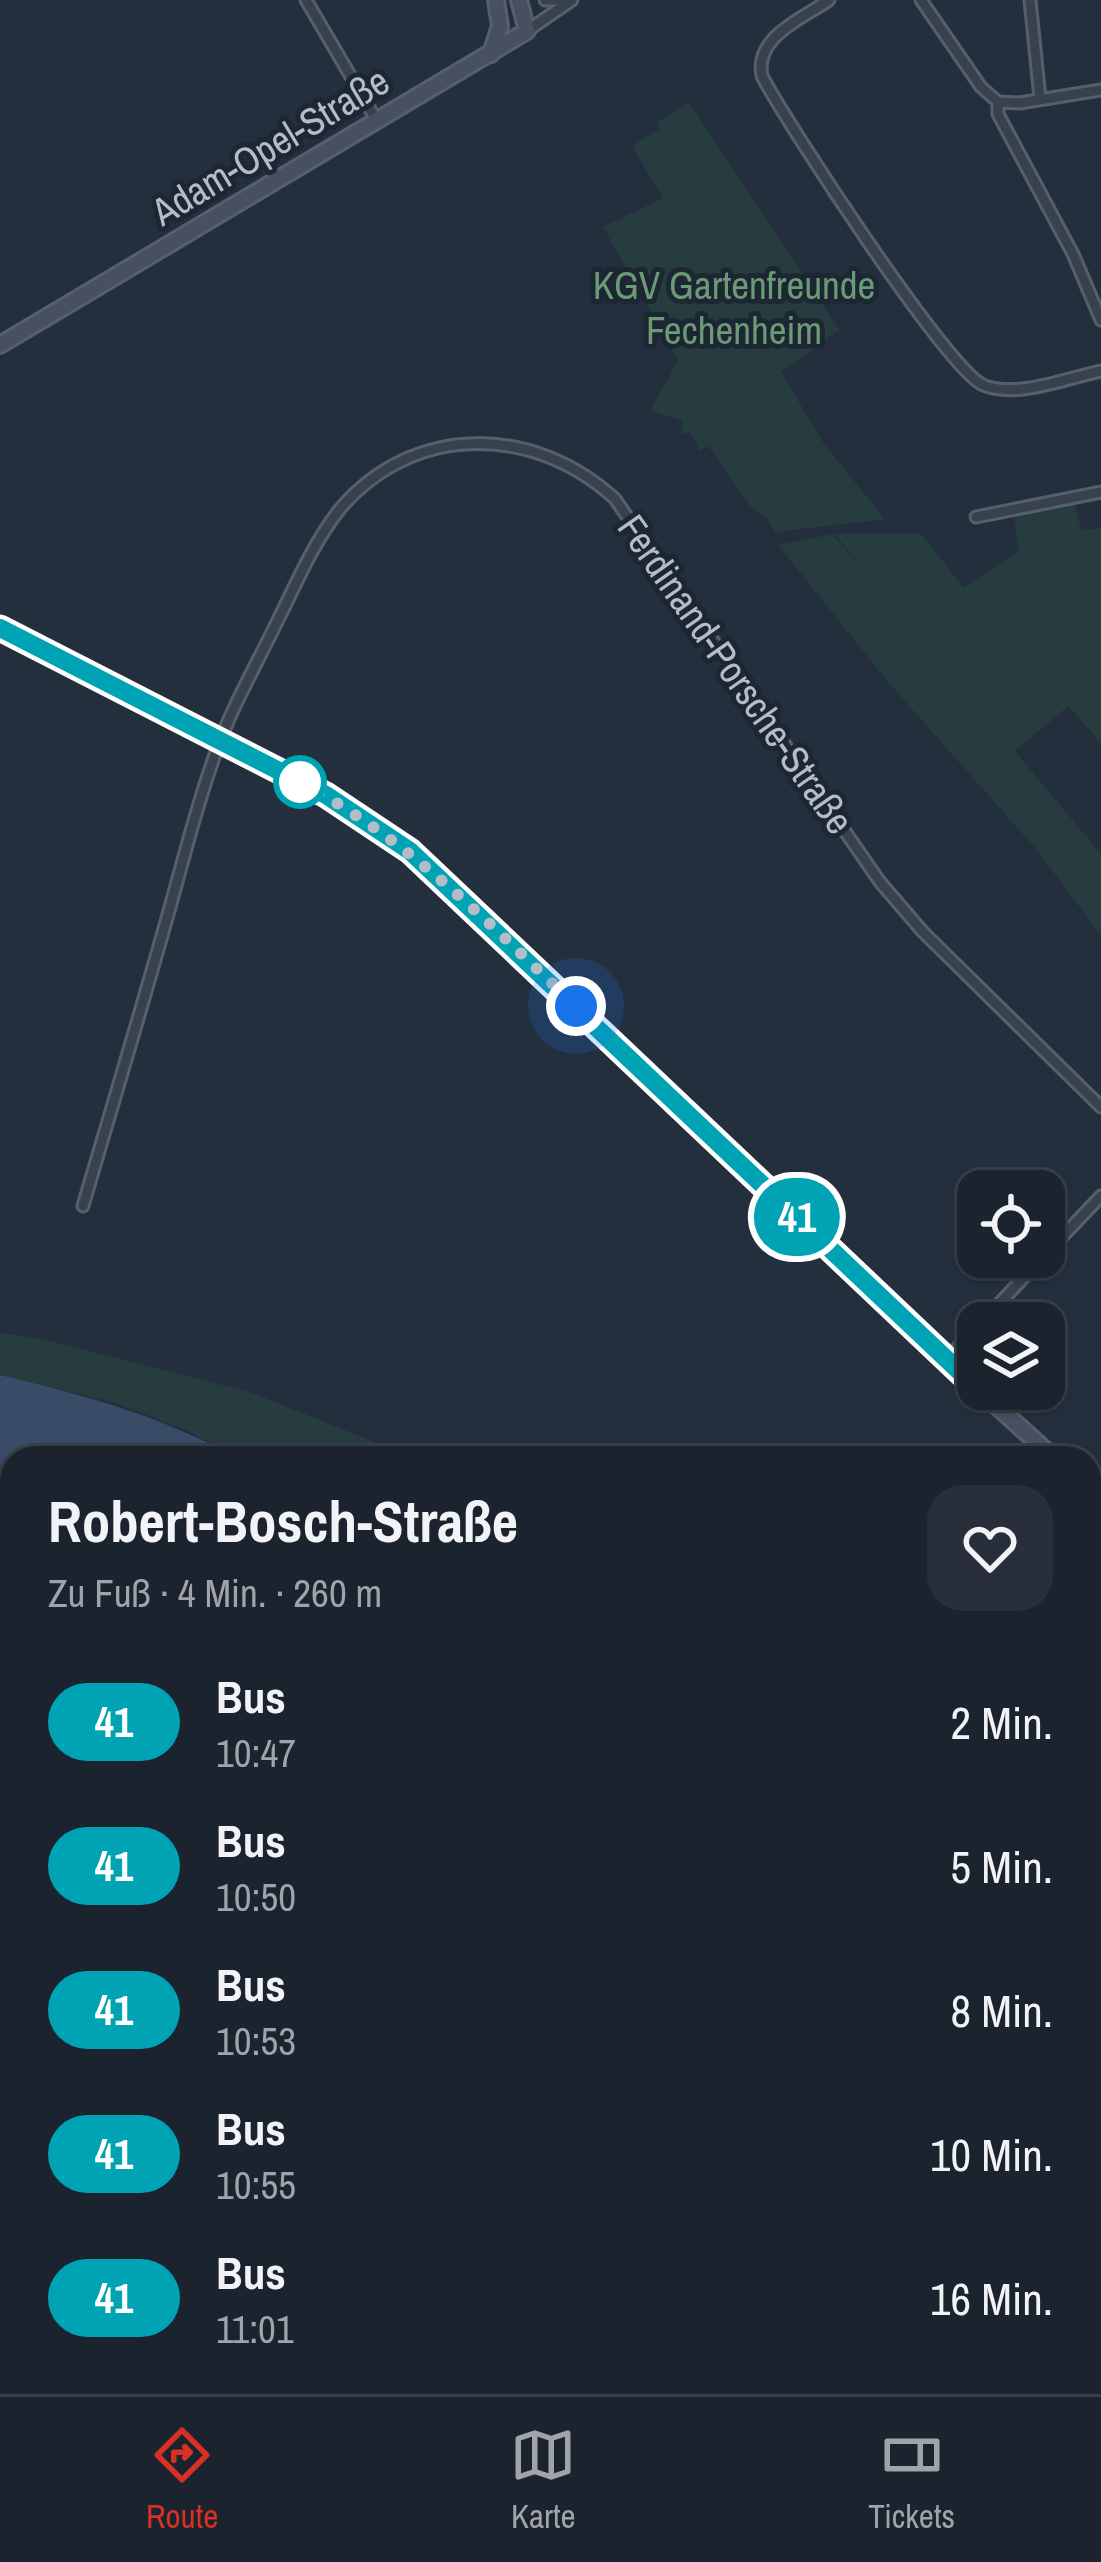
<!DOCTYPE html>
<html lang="de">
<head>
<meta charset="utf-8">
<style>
  :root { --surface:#1b232e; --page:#282f3a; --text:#f1f3f6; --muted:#a0a4aa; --line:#39404a; --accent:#d93025 }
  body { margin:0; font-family:"Archivo Narrow",sans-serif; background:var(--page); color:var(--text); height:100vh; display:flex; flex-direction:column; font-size:45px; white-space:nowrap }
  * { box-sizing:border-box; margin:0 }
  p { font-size:39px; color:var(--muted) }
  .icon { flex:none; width:66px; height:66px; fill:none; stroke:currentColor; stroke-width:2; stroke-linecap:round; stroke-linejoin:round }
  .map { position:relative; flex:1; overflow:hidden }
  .drawer { position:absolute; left:0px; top:1446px; width:1101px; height:948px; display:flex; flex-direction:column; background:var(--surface); border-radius:36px 36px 0 0; box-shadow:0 3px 9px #0004,0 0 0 3px var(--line) }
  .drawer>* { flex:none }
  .badge { padding:0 24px; border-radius:39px; font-size:42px; line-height:78px }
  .buttons { position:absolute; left:957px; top:1170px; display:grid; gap:24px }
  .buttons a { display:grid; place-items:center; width:108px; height:108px; border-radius:24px; background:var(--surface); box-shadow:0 3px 9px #0004,0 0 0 3px var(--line); font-size:60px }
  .you { position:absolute; width:60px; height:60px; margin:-30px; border:9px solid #fff; border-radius:50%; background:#1a73e8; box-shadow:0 0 0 18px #1a73e833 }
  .map>.badge { position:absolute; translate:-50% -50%; box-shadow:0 0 0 6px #fff }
  .round { display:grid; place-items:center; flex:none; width:126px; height:126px; border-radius:36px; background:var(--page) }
  .headline { display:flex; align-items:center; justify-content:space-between; height:204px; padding:0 48px }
  h1 { font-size:57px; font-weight:700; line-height:90px }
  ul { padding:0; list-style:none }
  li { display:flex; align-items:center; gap:36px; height:144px; padding:0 48px }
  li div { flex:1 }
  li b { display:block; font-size:45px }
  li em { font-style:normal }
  li .badge { min-width:132px; font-weight:700; text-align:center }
  .dock { display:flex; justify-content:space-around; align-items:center; height:168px; border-top:3px solid var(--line); background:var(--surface); font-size:33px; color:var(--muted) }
  .dock a { display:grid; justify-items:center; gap:6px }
  .dock .selected { color:var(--accent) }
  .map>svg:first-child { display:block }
  .green { fill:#263c3f }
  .water { fill:#394c67 }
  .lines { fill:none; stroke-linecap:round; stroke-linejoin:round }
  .street-casing { stroke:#565f6c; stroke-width:15 }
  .secondary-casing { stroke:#565f6c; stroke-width:20 }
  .primary-casing { stroke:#414a57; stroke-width:21 }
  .street { stroke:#38414e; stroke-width:9 }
  .secondary { stroke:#465061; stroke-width:14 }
  .primary { stroke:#56606e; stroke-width:15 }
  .line-casing { stroke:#fff; stroke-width:27 }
  .line { stroke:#00a3b4; stroke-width:18 }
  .walk { stroke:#b4bcc9; stroke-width:12; stroke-dasharray:0 21.6 }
  .stop-dot { fill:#fff; stroke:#00a3b4; stroke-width:6 }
  .labels { text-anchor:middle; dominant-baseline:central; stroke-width:10; stroke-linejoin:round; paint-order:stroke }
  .street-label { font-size:39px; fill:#b4bcc9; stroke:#1d2633 }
  .park-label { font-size:39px; fill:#6b9a76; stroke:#1d2633 }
</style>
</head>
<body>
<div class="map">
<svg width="1101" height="2394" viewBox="0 0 1101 2394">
  <rect width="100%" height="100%" fill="#242f3e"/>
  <path class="green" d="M689,102l150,228 -58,42 43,72 61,75 -110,13 -9,-15 -12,-6 -46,-65 -8,5 -10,-18 -7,1 -1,-13 -32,-11 28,-49 -75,-134 60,-29 -31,-52 28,-18 -3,-6z
    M1075,504l6,26 20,-2v215l-33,-37 -53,45 86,103v81l-66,-87 -147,-166 -110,-137 55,-11 30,36 -28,-36h86l43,54 55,-38 -5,-34z
    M0,1333l38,5 215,55 161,65h-177l-49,-27 -76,-29 -112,-27z
    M1089,1916l12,2v92l-12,-4z
    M1089,2209l12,10v46l-12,-9z"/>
  <path class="water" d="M0,1375c84,20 162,41 237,83h-225v110l-12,-5z
    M0,1747l12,5v85l-12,-4z
    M1089,2256l12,9v129h-79l-14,-12h81z"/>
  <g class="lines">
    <defs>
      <path id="street" d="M306,0l71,121
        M545,0h25
        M829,0c-27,19 -75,37 -67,76 24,46 185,293 221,309 33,14 84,-7 118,-14
        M921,0l60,87 17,15v12l75,140 28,66
        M1030,0l10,98
        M527,31l45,-31
        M998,102l22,1 81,-13
        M976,517l125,-25
        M83,1206c28,-96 57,-192 84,-288 16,-56 29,-112 49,-166 15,-43 38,-83 58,-124 20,-39 38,-84 66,-119 74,-87 195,-84 275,-10l265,383 43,50 178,175
        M1044,1256l57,-60
        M981,1323l62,-66
        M947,1359l31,-33
        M0,1628l12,5
        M0,1994l12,1
        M0,2090l12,-3
        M0,2308l12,46
        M19,2382l3,12
        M131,2382l4,12
        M686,2394l9,-12"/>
      <path id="secondary" d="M519,0l8,31
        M491,54l9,-28 -4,-26
        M0,345l527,-314
        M0,628l326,167 84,56 568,538
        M978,1389l76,69
        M1089,1553l12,-5
        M470,2382l3,12
        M494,2382l2,12"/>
      <path id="primary" d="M0,1962l12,2
        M841,2382l24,12"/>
    </defs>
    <use href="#street" class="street-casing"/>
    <use href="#secondary" class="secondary-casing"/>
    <use href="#primary" class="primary-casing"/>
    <use href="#street" class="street"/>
    <use href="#secondary" class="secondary"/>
    <use href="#primary" class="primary"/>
  </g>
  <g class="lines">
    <defs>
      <path id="line" d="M0,628l326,167 84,56 568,538"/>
    </defs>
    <use href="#line" class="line-casing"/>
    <use href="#line" class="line"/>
    <path class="walk" d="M300,782c112,60 185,138 276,224"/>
  </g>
  <circle class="stop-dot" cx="300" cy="782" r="24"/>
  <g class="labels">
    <g class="street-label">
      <text transform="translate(270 146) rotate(-31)">Adam-Opel-Straße</text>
      <text transform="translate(736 674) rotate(55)">Ferdinand-Porsche-Straße</text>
    </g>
    <g class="park-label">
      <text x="734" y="285">KGV Gartenfreunde<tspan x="734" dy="45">Fechenheim</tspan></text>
    </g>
  </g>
</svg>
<div class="buttons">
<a><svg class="icon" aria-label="locate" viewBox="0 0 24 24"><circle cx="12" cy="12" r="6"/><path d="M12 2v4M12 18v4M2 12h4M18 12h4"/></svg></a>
<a><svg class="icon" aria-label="layers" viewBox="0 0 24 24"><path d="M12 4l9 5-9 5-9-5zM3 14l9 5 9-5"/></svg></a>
</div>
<div class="you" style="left:576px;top:1006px"></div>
<b class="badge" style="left:797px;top:1217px;background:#00a3b4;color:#fff">41</b>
<section class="drawer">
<div class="headline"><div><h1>Robert-Bosch-Straße</h1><p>Zu Fuß · 4 Min. · 260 m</p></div><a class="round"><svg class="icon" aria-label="heart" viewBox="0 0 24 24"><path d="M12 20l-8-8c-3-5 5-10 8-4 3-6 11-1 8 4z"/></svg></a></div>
<ul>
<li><span class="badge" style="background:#00a3b4;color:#fff">41</span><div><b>Bus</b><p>10:47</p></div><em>2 Min.</em></li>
<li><span class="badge" style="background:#00a3b4;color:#fff">41</span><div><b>Bus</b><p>10:50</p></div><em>5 Min.</em></li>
<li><span class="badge" style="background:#00a3b4;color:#fff">41</span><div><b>Bus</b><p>10:53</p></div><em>8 Min.</em></li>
<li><span class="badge" style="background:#00a3b4;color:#fff">41</span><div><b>Bus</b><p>10:55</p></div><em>10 Min.</em></li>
<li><span class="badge" style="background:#00a3b4;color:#fff">41</span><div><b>Bus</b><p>11:01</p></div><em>16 Min.</em></li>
</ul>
</section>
</div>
<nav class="dock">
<a class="selected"><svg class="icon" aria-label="directions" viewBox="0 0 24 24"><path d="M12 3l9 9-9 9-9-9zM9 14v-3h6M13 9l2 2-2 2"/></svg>Route</a>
<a><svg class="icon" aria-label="map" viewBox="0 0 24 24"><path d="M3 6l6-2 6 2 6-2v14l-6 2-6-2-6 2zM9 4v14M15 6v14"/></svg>Karte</a>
<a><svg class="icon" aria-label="tickets" viewBox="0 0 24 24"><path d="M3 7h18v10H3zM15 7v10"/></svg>Tickets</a>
</nav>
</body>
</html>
